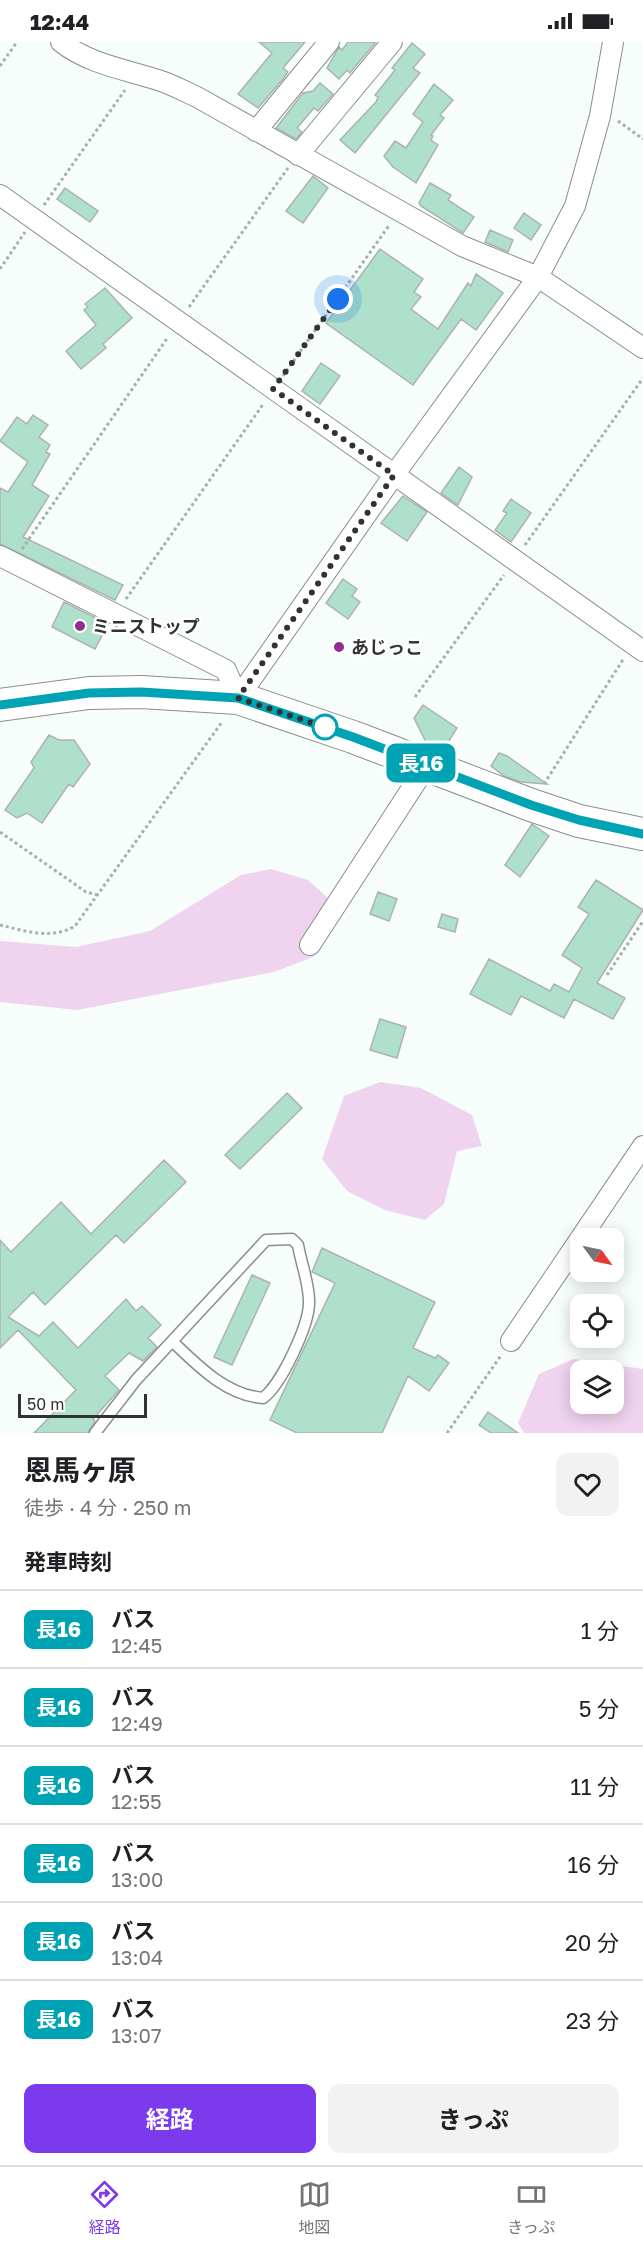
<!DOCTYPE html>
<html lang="ja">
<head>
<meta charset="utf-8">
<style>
  :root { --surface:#fff; --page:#f2f2f2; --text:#202124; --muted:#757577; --line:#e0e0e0; --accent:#7c3aed }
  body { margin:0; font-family:"Golos Text","Noto Sans JP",sans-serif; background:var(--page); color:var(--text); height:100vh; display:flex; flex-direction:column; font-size:22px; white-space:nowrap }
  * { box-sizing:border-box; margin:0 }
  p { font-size:20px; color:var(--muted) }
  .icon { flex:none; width:33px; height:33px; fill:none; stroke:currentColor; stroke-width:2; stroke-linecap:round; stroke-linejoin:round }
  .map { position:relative; height:1391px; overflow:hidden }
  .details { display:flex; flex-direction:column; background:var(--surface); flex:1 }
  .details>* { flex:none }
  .badge { padding:0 12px; border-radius:9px; font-size:21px; line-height:39px }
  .needle { width:39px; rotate:123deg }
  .tools { position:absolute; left:570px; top:1186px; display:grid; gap:12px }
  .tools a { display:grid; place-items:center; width:54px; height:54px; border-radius:12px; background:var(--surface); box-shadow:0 3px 15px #0003; font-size:30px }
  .scale { position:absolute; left:18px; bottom:15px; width:129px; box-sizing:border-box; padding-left:6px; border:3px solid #303332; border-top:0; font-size:16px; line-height:21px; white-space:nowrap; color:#303332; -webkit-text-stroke:4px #fff; paint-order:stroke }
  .you { position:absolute; width:30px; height:30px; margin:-15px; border:4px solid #fff; border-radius:50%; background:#1a73e8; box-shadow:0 0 0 9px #1a73e833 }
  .map>.badge { position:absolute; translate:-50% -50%; box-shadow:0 0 0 3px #fff }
  h2 { padding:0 24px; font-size:22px; line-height:54px }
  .round { display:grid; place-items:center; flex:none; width:63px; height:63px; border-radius:12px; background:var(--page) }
  .summary { display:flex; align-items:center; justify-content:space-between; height:102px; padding:0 24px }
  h1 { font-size:28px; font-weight:700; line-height:45px }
  .cta { display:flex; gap:12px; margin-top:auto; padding:12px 24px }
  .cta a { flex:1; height:69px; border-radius:12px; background:var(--accent); color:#fff; font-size:24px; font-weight:700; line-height:69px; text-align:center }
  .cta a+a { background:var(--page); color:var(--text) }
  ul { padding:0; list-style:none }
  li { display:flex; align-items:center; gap:18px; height:78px; padding:0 24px; border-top:2px solid var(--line) }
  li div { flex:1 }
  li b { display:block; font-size:22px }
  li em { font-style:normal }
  li .badge { min-width:66px; font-weight:700; text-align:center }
  .status { display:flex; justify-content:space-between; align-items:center; height:42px; padding:0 30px; background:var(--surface); direction:ltr }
  .status svg { height:16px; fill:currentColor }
  .menu { display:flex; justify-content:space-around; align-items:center; height:84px; border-top:2px solid var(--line); background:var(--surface); font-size:16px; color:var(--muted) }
  .menu a { display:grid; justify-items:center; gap:3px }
  .menu .active { color:var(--accent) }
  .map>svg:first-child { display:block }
  .green { fill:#efd3ef; fill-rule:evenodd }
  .building { fill:#aee0cc; stroke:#acb3b0; stroke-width:1.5 }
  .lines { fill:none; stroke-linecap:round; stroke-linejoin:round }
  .service-casing { stroke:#888f8c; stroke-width:13 }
  .minor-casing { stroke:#888f8c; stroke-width:22 }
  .primary-casing { stroke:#888f8c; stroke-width:34 }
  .path { stroke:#a9afac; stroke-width:3; stroke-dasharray:3 3; stroke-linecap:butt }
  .service { stroke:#fff; stroke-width:10 }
  .minor { stroke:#fff; stroke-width:20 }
  .primary { stroke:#fff; stroke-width:32 }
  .line-casing { stroke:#fff; stroke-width:14 }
  .line { stroke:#00a3b4; stroke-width:9 }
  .walk { stroke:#303332; stroke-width:6; stroke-dasharray:0 10.8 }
  .poi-dot { fill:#8f2d95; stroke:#fff; stroke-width:2 }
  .stop-dot { fill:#fff; stroke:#00a3b4; stroke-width:3 }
  .labels { text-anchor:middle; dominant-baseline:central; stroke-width:5; stroke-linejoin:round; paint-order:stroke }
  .poi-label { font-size:18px; font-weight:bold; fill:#303332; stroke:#fff; text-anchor:start }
</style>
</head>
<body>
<div class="status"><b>12:44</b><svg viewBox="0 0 49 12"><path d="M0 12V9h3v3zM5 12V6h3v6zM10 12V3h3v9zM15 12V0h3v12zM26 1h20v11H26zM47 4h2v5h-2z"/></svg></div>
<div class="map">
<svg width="643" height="1391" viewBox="0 0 643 1391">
  <rect width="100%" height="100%" fill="#f6fdfa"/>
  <path class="green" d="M271,827l37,11 32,29 -27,48 -39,15 -197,38 -77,-8v-61l76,6 74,-16 91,-56z
    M380,1040l41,6 51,27 10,31 -25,5 -13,53 -19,16 -40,-10 -38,-19 -25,-32 22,-63z
    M574,1317l69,10v64h-119l-6,-10 21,-49zM580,1329h34v33h-34z"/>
  <path class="building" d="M259,0h46l-22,26 5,4 -5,7 -25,29 -20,-14 34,-41z
    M348,0h28l-26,31 -3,-3 -8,9 -12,-11 12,-21 3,3z
    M412,1l13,11 -12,14 7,5 -65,80 -15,-13 36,-38 2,-5 -3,-2 20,-25 -3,-2z
    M320,41l13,11 -15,17 -4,-3 -17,20 5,4 -6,7 -20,-11 27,-35 10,-2z
    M434,42l19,16 -13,15 4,3 -13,17 2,1 -2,4 7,5 -22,38 -23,-16 -9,-11 11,-15 11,7 17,-26 -10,-8z
    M313,134l15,12 -25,35 -17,-12z
    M430,141l21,12 -3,5 26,17 -11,16 -42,-27 -2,-3z
    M65,146l33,23 -8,11 -33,-23z
    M524,171l17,12 -10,15 -17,-12z
    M490,188l23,10 -5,12 -23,-10z
    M380,207l43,30 -9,13 7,5 -10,12 27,20 30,-46 3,3 5,-12 27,19 -27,37 -15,-11 -48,66 -87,-62z
    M105,246l27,30 -29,26 3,4 -25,21 -15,-18 30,-26 -12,-15 4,-3 -3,-3z
    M321,321l19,13 -20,28 -18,-13z
    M33,373l15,10 -9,12 11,8 -4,7 4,2 -18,31 17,11 -26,41 100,48 -8,15 -115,-56v-56l8,4 20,-30 -28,-21 17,-24 10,7z
    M459,425l13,10 -14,28 -17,-12z
    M403,454l24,16 -20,29 -26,-18z
    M511,457l20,14 -20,29 -16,-12 12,-17 -4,-2z
    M343,537l14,10 -5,7 8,6 -12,17 -22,-16z
    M64,560l44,22 -13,25 -43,-22z
    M423,663l34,23 -15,24 -17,-12 -11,-22z
    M49,693l10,5h15l16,24 -17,23 -4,-3 -27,39 -15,-10 -10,5 -12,-8 29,-42 -3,-6z
    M499,711l8,3 40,28 -26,-2 -17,-6 -13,-10z
    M532,782l17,12 -29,41 -15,-12z
    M596,838l47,30 -46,73 28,15 -12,21 -39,-20 -10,19 -43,-22 -10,19 -41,-21 19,-35 61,32 4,-7 15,8 13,-24 -20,-13 27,-41 -11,-7z
    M378,850l19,7 -8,22 -19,-7z
    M442,872l16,5 -3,13 -17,-5z
    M380,977l26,8 -9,31 -27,-8z
    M287,1051l15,15 -62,61 -15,-14z
    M164,1118l22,22 -62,61 -8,-8 -71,70 -12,-13 -25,25 31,19 14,-14 25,26 48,-49 10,12 6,-5 19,19 -13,13 9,9 -14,14 -14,-8 -24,23 14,14 -26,29 2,2 -7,12h-54l42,-43 -58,-60 -18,18v-108l11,12 50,-50 30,32z
    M322,1206l113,54 -22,46 22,10 3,-3 11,8 -20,28 -21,-15 -26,57h-85l-27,-13 65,-137 -23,-11z
    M252,1233l18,8 -38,82 -18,-8z
    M488,1370l30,21h-27l-12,-8z"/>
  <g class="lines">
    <defs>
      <path id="service" d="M95,1391l41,-53 130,-140 26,-1 6,6c3,18 11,38 11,56 1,23 -28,84 -46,97 -37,-3 -65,-32 -91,-57"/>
      <path id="minor" d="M61,0c28,22 63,27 97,38 13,4 26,11 39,17l265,149 76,31 105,71
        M256,89l73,-89
        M298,113l94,-113
        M0,153l643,456
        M0,514l226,114 12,28
        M238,656l156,-223 144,-198 37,-71 25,-90 13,-74
        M310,903l117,-180
        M511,1299l132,-195"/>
      <path id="primary" d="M0,663l89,-12 52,-1 97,6 115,39 178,68 48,16 64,13"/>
    </defs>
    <use href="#service" class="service-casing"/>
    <use href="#minor" class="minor-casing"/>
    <use href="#primary" class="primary-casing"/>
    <path class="path" d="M0,24l17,-24
      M618,79l25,18
      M44,163l81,-115
      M0,227l25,-37
      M189,265l99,-139
      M283,334l107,-152
      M525,503l118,-167
      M22,507l146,-212
      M126,557l138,-196
      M415,655l89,-122
      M544,742l80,-126
      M0,790l86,60 12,3
      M0,883c25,6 52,15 75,1l147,-204
      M607,933l36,-54
      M447,1391l55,-79"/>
    <use href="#service" class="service"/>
    <use href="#minor" class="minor"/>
    <use href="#primary" class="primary"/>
  </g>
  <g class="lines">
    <defs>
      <path id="line" d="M0,663l89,-12 52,-1 97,6 115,39 178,68 48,15 64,14"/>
    </defs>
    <use href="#line" class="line-casing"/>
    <use href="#line" class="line"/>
    <path class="walk" d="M325,685l8,3 -95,-32 156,-223 -121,-86 65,-90"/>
  </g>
  <g class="poi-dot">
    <circle cx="80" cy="584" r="6"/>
    <circle cx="339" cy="605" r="6"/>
  </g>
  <circle class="stop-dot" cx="325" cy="685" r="12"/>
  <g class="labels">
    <g class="poi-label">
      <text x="92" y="584">ミニストップ</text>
      <text x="351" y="605">あじっこ</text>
    </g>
  </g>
</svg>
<div class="tools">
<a><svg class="needle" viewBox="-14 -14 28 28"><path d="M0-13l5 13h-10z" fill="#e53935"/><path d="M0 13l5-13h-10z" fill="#757577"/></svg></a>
<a><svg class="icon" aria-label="locate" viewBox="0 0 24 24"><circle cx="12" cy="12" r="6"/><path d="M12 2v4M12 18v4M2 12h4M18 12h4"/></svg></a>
<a><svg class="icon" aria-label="layers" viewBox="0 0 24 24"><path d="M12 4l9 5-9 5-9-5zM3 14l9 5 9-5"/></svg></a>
</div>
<div class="scale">50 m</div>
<div class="you" style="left:338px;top:257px"></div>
<b class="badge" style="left:421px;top:721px;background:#00a3b4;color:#fff">長16</b>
</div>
<section class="details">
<div class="summary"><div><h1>恩馬ヶ原</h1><p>徒歩 · 4 分 · 250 m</p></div><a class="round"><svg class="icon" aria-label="heart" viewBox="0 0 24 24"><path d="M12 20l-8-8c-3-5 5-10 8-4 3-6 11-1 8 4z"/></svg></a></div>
<h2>発車時刻</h2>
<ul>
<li><span class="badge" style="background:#00a3b4;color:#fff">長16</span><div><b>バス</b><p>12:45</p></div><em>1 分</em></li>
<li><span class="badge" style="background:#00a3b4;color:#fff">長16</span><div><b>バス</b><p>12:49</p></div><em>5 分</em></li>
<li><span class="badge" style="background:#00a3b4;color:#fff">長16</span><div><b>バス</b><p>12:55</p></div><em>11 分</em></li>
<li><span class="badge" style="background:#00a3b4;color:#fff">長16</span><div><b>バス</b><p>13:00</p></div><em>16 分</em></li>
<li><span class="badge" style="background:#00a3b4;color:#fff">長16</span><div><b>バス</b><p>13:04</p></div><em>20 分</em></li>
<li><span class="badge" style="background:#00a3b4;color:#fff">長16</span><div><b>バス</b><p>13:07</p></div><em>23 分</em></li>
</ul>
<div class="cta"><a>経路</a><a>きっぷ</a></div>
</section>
<nav class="menu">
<a class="active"><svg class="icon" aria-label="directions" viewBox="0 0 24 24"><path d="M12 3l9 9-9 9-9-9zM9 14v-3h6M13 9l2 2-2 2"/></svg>経路</a>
<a><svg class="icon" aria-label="map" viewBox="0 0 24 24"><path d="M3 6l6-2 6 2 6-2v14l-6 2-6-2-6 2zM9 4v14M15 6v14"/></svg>地図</a>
<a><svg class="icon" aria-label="tickets" viewBox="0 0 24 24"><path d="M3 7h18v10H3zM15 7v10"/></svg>きっぷ</a>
</nav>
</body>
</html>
